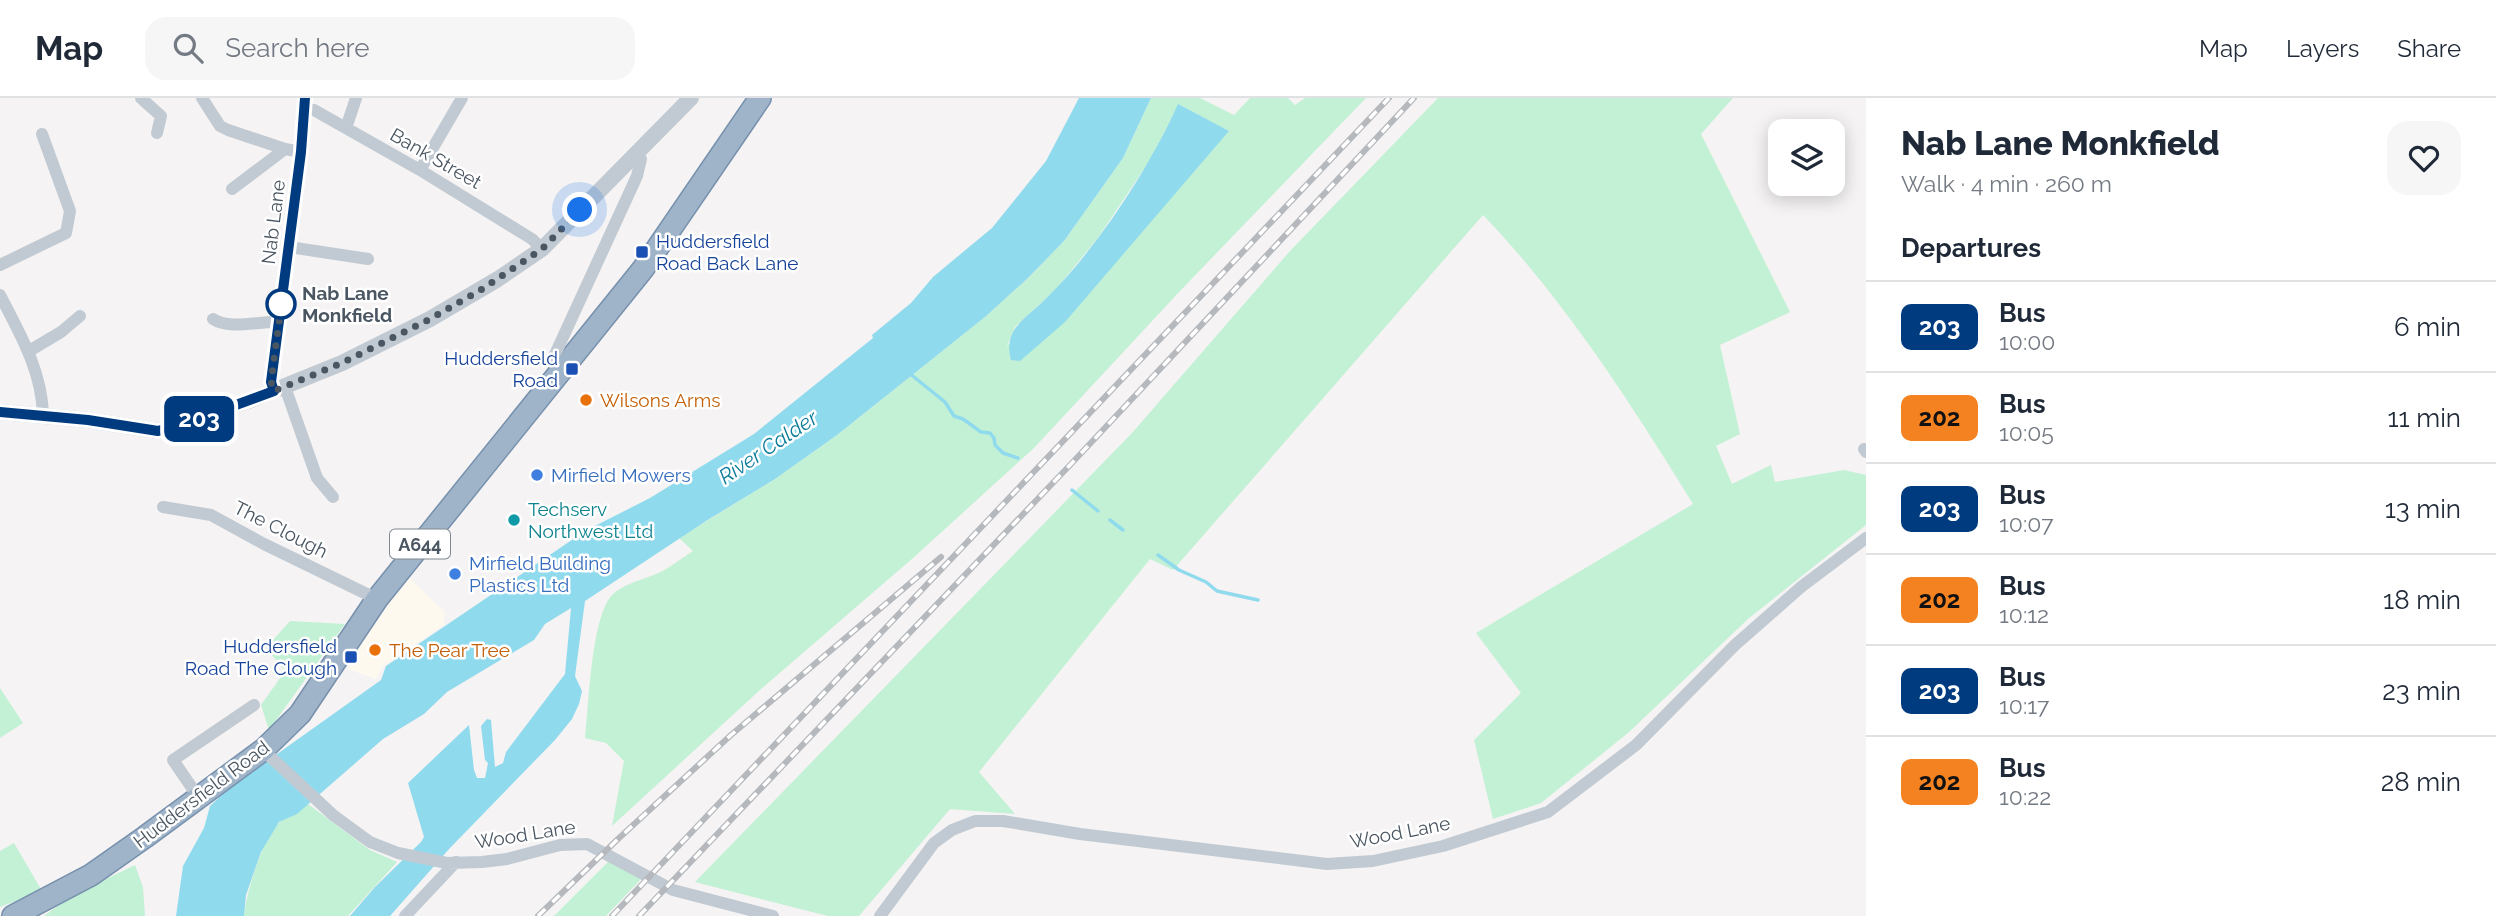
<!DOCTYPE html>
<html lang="en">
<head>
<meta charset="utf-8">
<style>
  :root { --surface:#fff; --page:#f6f6f7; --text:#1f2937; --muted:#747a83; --line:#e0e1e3 }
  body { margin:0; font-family:Raleway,sans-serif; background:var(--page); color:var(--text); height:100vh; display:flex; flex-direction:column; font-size:26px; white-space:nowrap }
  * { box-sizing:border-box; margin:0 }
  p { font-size:23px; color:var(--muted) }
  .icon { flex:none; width:38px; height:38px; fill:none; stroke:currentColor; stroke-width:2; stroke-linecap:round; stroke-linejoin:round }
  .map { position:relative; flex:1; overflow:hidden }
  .sheet { display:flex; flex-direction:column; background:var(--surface); width:630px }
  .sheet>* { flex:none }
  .badge { padding:0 14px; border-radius:10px; font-size:24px; line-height:46px }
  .tools { position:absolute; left:1768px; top:21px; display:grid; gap:14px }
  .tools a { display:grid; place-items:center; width:77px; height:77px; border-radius:14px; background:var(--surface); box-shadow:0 4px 18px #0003; font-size:35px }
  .you { position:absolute; width:35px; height:35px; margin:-18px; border:5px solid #fff; border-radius:50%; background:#1a73e8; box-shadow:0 0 0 10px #1a73e833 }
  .map>.badge { position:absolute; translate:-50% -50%; box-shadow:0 0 0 4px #fff }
  h2 { padding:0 35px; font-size:26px; line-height:63px }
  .round { display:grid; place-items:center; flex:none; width:74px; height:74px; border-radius:21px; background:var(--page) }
  .headline { display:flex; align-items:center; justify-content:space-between; height:119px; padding:0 35px }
  h1 { font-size:33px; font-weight:800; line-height:52px }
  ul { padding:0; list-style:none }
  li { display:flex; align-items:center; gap:21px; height:91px; padding:0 35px; border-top:2px solid var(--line) }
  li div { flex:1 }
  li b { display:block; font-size:26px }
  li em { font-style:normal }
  li .badge { min-width:77px; font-weight:700; text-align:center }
  header { display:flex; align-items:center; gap:42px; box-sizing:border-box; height:98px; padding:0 35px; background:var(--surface); border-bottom:2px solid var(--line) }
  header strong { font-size:33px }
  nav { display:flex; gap:38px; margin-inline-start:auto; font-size:24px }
  .search { width:490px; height:63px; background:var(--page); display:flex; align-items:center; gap:18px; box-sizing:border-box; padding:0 24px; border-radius:21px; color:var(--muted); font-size:26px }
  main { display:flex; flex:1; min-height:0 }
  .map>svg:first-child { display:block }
  .commercial { fill:#fdf9ef }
  .green { fill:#c3f1d5; fill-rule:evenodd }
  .water { fill:#90daee }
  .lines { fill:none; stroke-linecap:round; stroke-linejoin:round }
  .stream { stroke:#90daee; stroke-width:3.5 }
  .trunk-casing { stroke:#7690ad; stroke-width:24 }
  .minor { stroke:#c1cad2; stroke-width:12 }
  .tertiary { stroke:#c1cad2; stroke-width:16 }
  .trunk { stroke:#9fb4c9; stroke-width:21 }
  .rail-casing { stroke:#b5b8bd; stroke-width:6 }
  .rail { stroke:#fff; stroke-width:3.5; stroke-dasharray:10; stroke-linecap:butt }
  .line-casing { stroke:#fff; stroke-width:16 }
  .line { stroke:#003b80; stroke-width:10 }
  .walk { stroke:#4a5661; stroke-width:7; stroke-dasharray:0 12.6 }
  .transit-dot { fill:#1a4fb4; stroke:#fff; stroke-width:2.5 }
  .stop-dot { fill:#fff; stroke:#003b80; stroke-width:3.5 }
  .food-dot { fill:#e8710a; stroke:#fff; stroke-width:2.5 }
  .shop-dot { fill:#3f7fe0; stroke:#fff; stroke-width:2.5 }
  .culture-dot { fill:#0f9aa8; stroke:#fff; stroke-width:2.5 }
  .labels { text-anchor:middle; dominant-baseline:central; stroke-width:5; stroke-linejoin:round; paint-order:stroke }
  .shield { fill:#fff; stroke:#808990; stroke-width:2 }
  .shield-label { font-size:18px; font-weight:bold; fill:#4a5661 }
  .street-label { font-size:19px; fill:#4a5661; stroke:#fff }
  .transit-label { font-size:19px; fill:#164399; stroke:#fff; text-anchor:end }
  .stop-label { font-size:19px; font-weight:bold; fill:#4a5661; stroke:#fff; text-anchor:start }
  .food-label { font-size:19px; fill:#c56008; stroke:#fff; text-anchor:start }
  .shop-label { font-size:19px; fill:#366cbe; stroke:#fff; text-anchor:start }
  .culture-label { font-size:19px; fill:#0d838f; stroke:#fff; text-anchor:start }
  .water-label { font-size:21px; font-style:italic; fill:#0c7c9b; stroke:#fff }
</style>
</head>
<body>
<header>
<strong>Map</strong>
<div class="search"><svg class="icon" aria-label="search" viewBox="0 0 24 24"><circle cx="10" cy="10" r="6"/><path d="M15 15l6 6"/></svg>Search here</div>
<nav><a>Map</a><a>Layers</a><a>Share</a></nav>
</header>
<main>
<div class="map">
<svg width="1866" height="818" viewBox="0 0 1866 818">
  <rect width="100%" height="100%" fill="#f5f3f3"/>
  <path class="commercial" d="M406,477l38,36v14l-62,42 -6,12 -29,-10 29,-58z"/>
  <path class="green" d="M1151,0h49l34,17 16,-17h38l7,7 10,-7h61l-186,193 -146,157 -121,110 -152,131 -149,137 12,-65 -18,-18 -21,-5c4,-33 6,-120 27,-143 10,-10 26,-14 39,-19 14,-4 29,-17 42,-25l-14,-13 96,-59 62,-44 148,-118 43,-39 36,-37 59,-83zM1178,7l51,26 -222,215 8,-19 41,-38 41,-50 55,-82z
    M1438,0h295l-32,36 89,178 -70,33 20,89 -24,12 16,38 39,-19 4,17 69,-12 22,5v50l-118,94 -120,114 -87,70 -48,16 -19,-79 47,-47 -45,-60 217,-129c-61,-99 -130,-206 -210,-289l-310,355 -23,-11 -171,213 36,42 -65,-5 -91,107h-31l-133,-34 437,-449 158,-182z
    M290,523l55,3 -76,106 -8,-25 24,-34 -19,-23z
    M0,590l23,35 -23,15z
    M308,706l62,46 27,12 -49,54h-104c2,-22 19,-81 36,-94 8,-7 18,-10 28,-18z
    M14,745l28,48 -42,16v-56z
    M609,763l33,17 -36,38h-52z
    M135,767l8,22 2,29h-101l27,-20z"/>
  <path class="water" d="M1079,0h72l-28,60 -59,83 -36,37 -43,39 -148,118 -62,44 -69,42 -121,80 -10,75 7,15 -3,13 -7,15 -17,21 -105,108 -60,68h-40l25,-29 46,-45 3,-5 -16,-54 61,-58 5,45 3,8h8l3,-15 -3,-3 -4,-34 6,-7 4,1 4,47 8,-4 3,-11 59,-78 6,-66 -26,16 -11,16 -87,52 -23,22 -41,25 -86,75 -18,8 -18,30 -15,43 -2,21h-68l7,-50 21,-38 6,-22 18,-17 153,-109 5,-14 199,-135 65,-33 104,-64 119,-96 -1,-3 39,-32 22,-26 59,-49 54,-67z
    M1178,6l51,27 -164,191 -45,39 -9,-1c-7,-27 8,-37 26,-53 54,-49 111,-136 141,-203z"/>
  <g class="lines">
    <path class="stream" d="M909,275l36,29 9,14 9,3 18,13 9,1 4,5 1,7 8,8 15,5
      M1072,392l26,21
      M1110,422l13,10
      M1158,457l21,15 27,12 11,9 41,9"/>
    <defs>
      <path id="trunk" d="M13,818l78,-41 54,-38 118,-87 37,-36 77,-115 266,-330 117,-171"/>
    </defs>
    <use href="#trunk" class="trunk-casing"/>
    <path class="minor" d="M141,0l20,18 -4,17
      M202,0l18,28 8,4 57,19 16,3
      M305,11l9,1 106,60 112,69 10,10
      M346,30l10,-30
      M420,72l42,-72
      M232,91l53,-40
      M289,149l79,12
      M0,167l66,-32 4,-22 -28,-77
      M0,197c20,39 42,76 43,120
      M213,221c17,11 45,2 65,3
      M29,253l32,-19 19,-16
      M560,274l-8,-11 85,-185 4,-17 -4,-6
      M285,289l32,91 16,19
      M274,294l-3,-10 30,-230 4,-54
      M1864,351l2,3
      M163,409l48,8 53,29 113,55
      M263,652l70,65 37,27 28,11 49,10 35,-1 25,-3 53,-14 27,-1 86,46 100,26
      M199,700l-26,-38 81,-55
      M405,818l51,-54
      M880,818l54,-73 18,-13 23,-9h28l77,13 247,30 46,-3 70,-15 105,-34 88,-67 99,-100 66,-58 65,-49"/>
    <path class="tertiary" d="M0,314l88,8 69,11 38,-11 53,-19 94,-38 88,-44 68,-40 44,-30 149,-151"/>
    <use href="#trunk" class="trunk"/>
    <defs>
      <path id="rail" d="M538,818l80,-77 113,-104 210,-178
        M612,818l777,-818
        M639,818l432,-452 343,-366"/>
    </defs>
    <use href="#rail" class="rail-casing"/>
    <use href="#rail" class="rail"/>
  </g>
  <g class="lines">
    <defs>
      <path id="line" d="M0,314l88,8 70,11 37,-11 79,-29 -3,-9 30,-230 4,-54"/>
    </defs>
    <use href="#line" class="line-casing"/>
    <use href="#line" class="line"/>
    <path class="walk" d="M281,206l1,-4 -11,82 3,9 68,-28 88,-44 49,-28 63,-42 38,-39"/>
  </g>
  <g class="transit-dot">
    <rect x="635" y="147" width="14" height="14" rx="3.5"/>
    <rect x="565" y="264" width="14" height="14" rx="3.5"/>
    <rect x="344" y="552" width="14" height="14" rx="3.5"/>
  </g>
  <circle class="stop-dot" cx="281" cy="206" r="14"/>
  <g class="food-dot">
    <circle cx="586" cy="302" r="7"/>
    <circle cx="375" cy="552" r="7"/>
  </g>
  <g class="shop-dot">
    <circle cx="537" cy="377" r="7"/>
    <circle cx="455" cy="476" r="7"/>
  </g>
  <circle class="culture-dot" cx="514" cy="422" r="7"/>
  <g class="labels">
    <rect class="shield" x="390" y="431.5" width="60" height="29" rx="5"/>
    <g class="shield-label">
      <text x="420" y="446">A644</text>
    </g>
    <g class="street-label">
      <text transform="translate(436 60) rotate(30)">Bank Street</text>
      <text transform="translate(273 124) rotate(-83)">Nab Lane</text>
      <text transform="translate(281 431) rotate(27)">The Clough</text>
      <text transform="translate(201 696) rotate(-37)">Huddersfield Road</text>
      <text transform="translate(1400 734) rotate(-11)">Wood Lane</text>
      <text transform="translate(525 736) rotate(-9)">Wood Lane</text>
    </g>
    <g class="transit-label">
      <text x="656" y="143" text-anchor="start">Huddersfield<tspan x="656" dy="22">Road Back Lane</tspan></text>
      <text x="558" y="260">Huddersfield<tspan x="558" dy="22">Road</tspan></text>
      <text x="337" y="548">Huddersfield<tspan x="337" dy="22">Road The Clough</tspan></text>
    </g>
    <g class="stop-label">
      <text x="302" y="195">Nab Lane<tspan x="302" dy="22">Monkfield</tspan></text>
    </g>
    <g class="food-label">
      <text x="600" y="302">Wilsons Arms</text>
      <text x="389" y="552">The Pear Tree</text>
    </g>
    <g class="shop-label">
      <text x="551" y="377">Mirfield Mowers</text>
      <text x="469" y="465">Mirfield Building<tspan x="469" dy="22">Plastics Ltd</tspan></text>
    </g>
    <g class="culture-label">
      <text x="528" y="411">Techserv<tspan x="528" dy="22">Northwest Ltd</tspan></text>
    </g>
    <g class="water-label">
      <text transform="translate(768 349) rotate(-34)">River Calder</text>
    </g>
  </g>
</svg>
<div class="tools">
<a><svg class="icon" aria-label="layers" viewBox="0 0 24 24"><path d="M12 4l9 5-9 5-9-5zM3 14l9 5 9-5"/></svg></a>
</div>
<div class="you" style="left:580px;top:112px"></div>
<b class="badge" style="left:199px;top:321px;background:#003b80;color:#fff">203</b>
</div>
<section class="sheet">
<div class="headline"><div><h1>Nab Lane Monkfield</h1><p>Walk · 4 min · 260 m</p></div><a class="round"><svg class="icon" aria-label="heart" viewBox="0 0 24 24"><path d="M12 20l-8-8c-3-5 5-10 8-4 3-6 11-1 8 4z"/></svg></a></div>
<h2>Departures</h2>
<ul>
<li><span class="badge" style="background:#003b80;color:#fff">203</span><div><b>Bus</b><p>10:00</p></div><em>6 min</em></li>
<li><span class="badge" style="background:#f58220;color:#111">202</span><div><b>Bus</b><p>10:05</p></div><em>11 min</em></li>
<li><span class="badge" style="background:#003b80;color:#fff">203</span><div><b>Bus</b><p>10:07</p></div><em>13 min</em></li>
<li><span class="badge" style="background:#f58220;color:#111">202</span><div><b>Bus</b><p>10:12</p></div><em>18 min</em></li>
<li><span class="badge" style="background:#003b80;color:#fff">203</span><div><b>Bus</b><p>10:17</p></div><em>23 min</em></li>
<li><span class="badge" style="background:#f58220;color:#111">202</span><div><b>Bus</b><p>10:22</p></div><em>28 min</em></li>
</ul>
</section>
</main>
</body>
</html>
